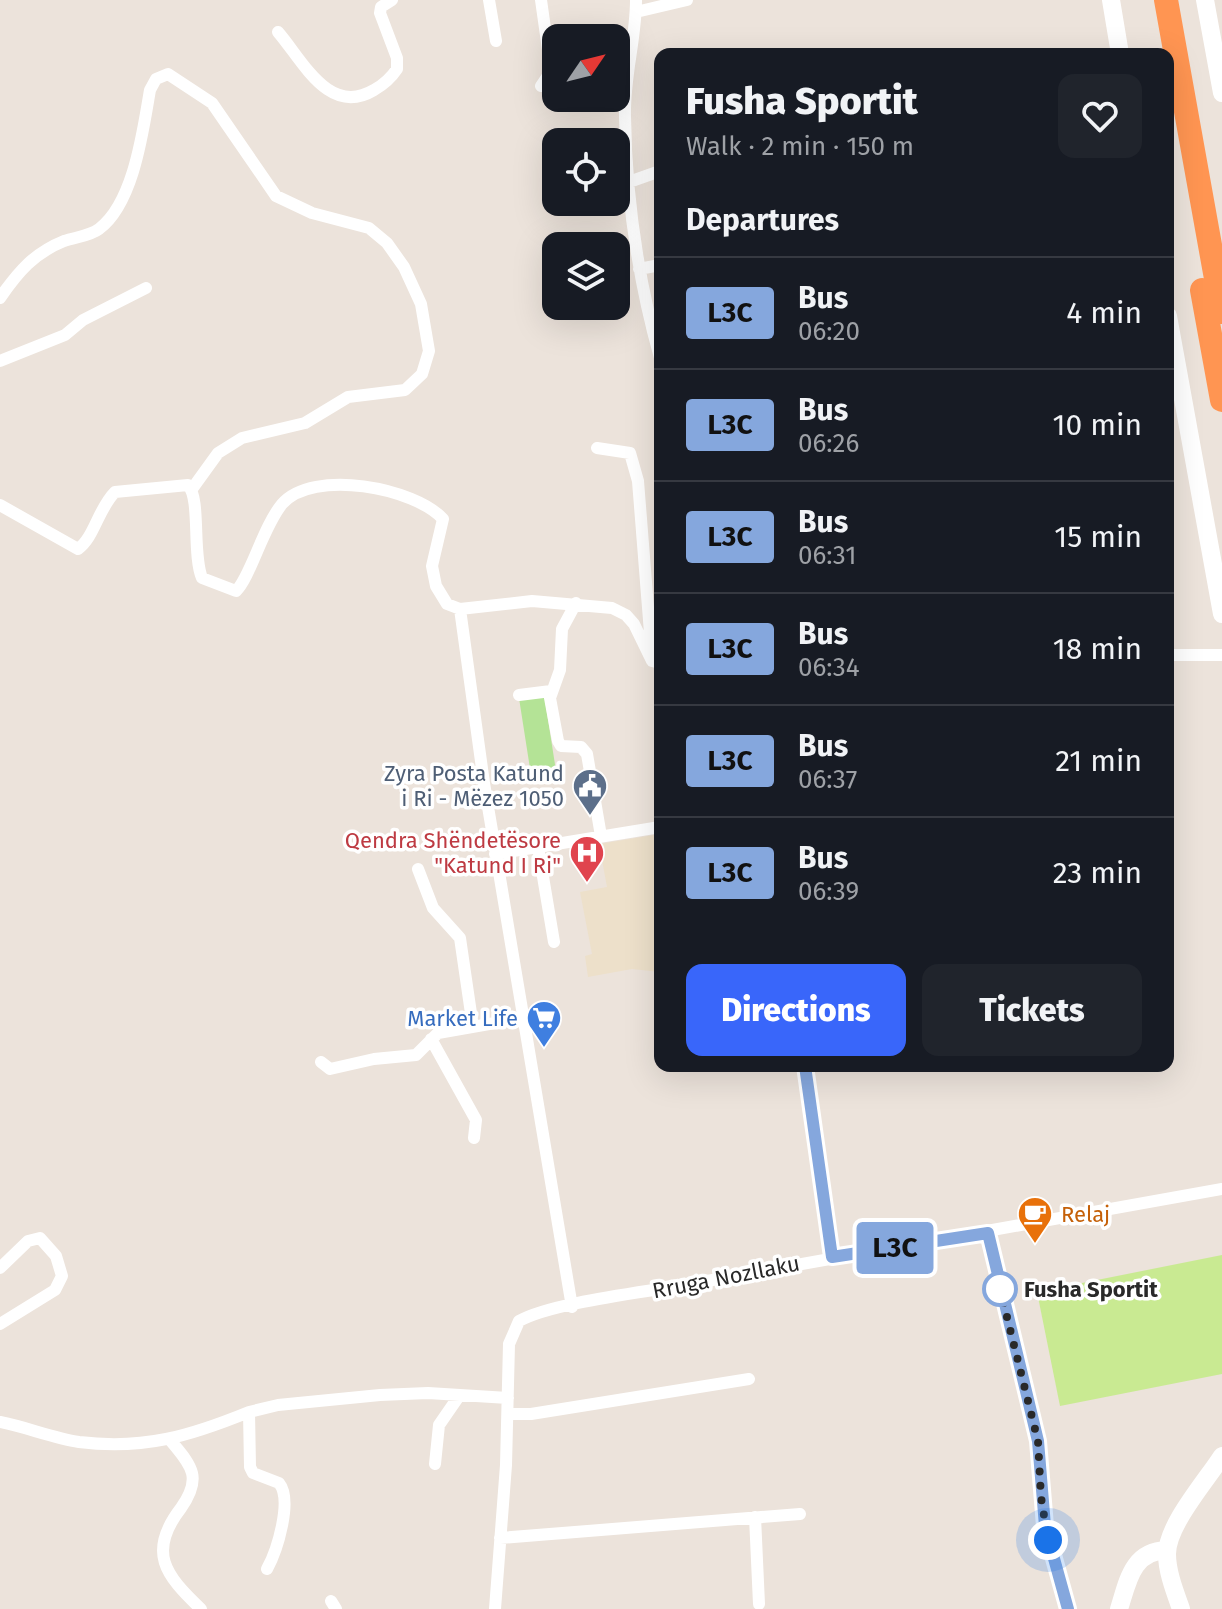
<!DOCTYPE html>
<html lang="en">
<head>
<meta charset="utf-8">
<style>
  :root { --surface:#171b24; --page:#20242c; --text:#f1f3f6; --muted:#9ea1a6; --line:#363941; --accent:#3966fa }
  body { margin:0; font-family:"Fira Sans",sans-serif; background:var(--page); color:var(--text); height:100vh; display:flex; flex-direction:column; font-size:30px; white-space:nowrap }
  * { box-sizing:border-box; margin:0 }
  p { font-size:26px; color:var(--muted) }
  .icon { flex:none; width:44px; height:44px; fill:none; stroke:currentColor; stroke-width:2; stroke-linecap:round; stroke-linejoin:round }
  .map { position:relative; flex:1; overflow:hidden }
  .details { position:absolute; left:654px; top:48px; width:520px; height:1024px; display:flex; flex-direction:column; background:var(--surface); border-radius:16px; box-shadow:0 8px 32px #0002 }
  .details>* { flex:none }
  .badge { padding:0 16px; border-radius:6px; font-size:28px; line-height:52px }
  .needle { width:52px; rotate:55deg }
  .buttons { position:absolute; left:542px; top:24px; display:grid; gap:16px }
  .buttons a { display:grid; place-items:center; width:88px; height:88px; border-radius:16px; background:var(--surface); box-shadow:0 8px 32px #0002; font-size:40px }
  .you { position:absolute; width:40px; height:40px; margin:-20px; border:6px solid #fff; border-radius:50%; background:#1a73e8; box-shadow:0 0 0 12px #1a73e833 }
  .map>.badge { position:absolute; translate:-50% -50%; box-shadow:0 0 0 4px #fff }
  h2 { padding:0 32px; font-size:30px; line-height:72px }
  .round { display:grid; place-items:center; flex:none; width:84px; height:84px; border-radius:16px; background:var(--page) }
  .head { display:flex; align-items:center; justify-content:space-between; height:136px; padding:0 32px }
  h1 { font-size:38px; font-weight:800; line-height:60px }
  .action { display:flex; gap:16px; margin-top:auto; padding:16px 32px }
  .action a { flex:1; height:92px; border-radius:16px; background:var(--accent); color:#fff; font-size:32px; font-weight:800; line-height:92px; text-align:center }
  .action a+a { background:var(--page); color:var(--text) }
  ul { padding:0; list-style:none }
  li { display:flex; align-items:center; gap:24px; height:112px; padding:0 32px; border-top:2px solid var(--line) }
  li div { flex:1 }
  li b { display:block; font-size:30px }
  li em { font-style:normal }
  li .badge { min-width:88px; font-weight:700; text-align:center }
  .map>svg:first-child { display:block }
  .education { fill:#ede0ca }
  .green { fill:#b4e396 }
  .pitch { fill:#c9ea92 }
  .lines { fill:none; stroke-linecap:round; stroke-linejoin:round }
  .minor { stroke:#fff; stroke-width:12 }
  .secondary { stroke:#fff; stroke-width:18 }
  .motorway { stroke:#ff9552; stroke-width:24 }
  .line-casing { stroke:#fff; stroke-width:18 }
  .line { stroke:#85a7dd; stroke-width:12 }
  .walk { stroke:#292929; stroke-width:8; stroke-dasharray:0 14.4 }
  .stop-dot { fill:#fff; stroke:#85a7dd; stroke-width:4 }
  .labels { text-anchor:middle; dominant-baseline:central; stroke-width:7; stroke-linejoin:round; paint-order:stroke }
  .service-label { font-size:22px; fill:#4e5e75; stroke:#fff; text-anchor:end }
  .health-label { font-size:22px; fill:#be3a42; stroke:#fff; text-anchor:end }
  .shop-label { font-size:22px; fill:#366cbe; stroke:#fff; text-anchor:end }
  .food-label { font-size:22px; fill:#c56008; stroke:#fff; text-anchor:start }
  .street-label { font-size:22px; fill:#292929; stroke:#fff }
  .stop-label { font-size:22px; font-weight:bold; fill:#292929; stroke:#fff; text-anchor:start }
</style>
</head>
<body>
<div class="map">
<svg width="1222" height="1609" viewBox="0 0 1222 1609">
  <rect width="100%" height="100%" fill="#ece3db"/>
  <path class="education" d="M660,834v138l-28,-3 -44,8 -3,-21 7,-2 -12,-62 27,-5 -8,-43z"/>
  <path class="green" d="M544,694l12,77 -25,4 -12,-77z"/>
  <path class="pitch" d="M1222,1255v119l-162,32 -23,-114z"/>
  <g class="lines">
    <path class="minor" d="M489,0l7,41
      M541,0l10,71 -10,15
      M636,0c0,39 -12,76 -11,116 1,81 13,163 35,242
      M636,12l51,-12
      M278,32c25,29 51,85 96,58 9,-5 17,-12 23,-21v-11l-17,-45 1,-6 11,-7
      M629,182l31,-11
      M639,269l21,-4
      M0,298c18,-26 34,-45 64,-57 12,-4 26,-5 35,-12 35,-26 44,-99 51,-139l6,-11 12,-5 44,29 64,93 36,17 57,15 18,15 17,24 17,37 8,47 -7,23 -17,16 -57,7 -43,26 -63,15 -24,15 -26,36
      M0,361l65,-26 18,-15 63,-32
      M597,448l33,5 8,28 14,177
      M0,505l78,44c16,-11 20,-40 37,-57l73,-7c13,14 4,69 14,93l34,13c14,-13 27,-64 46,-87 31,-36 133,-16 161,15l-11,47 4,20 11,18 13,5 72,-8 80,7 14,7 8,9 18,37 8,2
      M576,603l-14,26 -2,41 -10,28 8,43 3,5 20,1 6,7 14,82
      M460,609l24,174 88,524
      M1168,655h54
      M519,695l32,-4
      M538,847l16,95
      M495,854l165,-27
      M418,869l15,39 27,30 13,89
      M431,1039l45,81 -2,18
      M321,1062l9,7 44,-10 42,-4 22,-22 85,-15
      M805,1066l27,191
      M988,1233l50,208 7,85 23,83
      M0,1268l28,-27 12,-3 16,18 6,20 -7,14 -55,34
      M508,1414h23l218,-35
      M0,1422c26,5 53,16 79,20 65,8 111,-6 170,-30
      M171,1441c7,9 18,20 21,32 3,12 -4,25 -11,35 -34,44 -16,67 20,101
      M435,1464l4,-39 20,-29
      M755,1517l4,87
      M500,1538l300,-24
      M267,1569c10,-18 26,-69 12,-86l-26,-10 -3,-6 -1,-55 29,-7 102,-10 48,-2 80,5
      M331,1601l5,8
      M495,1609l11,-144 3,-121 10,-23c34,-19 129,-29 171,-37 177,-33 355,-62 532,-95"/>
    <path class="secondary" d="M1111,0l9,54
      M1205,0l17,93
      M1168,316l54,298
      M1119,1609c9,-28 13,-58 48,-59
      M1181,1609c-6,-17 -14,-37 -14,-55 0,-29 39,-73 55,-98"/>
    <path class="motorway" d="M1166,0l56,312
      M1202,290l20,110"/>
  </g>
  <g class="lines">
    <defs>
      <path id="line" d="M805,1066l27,191 156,-24 50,208 7,85 23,83"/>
    </defs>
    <use href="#line" class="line-casing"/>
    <use href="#line" class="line"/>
    <path class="walk" d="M1000,1289l38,152 3,56 7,43"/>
  </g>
  <defs>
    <symbol id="civic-pin" viewBox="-11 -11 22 30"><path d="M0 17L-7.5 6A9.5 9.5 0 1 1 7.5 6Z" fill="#5c6f8a" stroke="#fff"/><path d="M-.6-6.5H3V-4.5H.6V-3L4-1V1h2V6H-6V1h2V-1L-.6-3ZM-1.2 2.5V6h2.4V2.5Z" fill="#fff"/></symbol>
    <symbol id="hospital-pin" viewBox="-11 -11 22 30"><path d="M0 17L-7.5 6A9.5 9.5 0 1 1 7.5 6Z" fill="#e0444e" stroke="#fff"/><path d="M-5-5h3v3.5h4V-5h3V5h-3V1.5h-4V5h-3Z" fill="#fff"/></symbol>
    <symbol id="supermarket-pin" viewBox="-11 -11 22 30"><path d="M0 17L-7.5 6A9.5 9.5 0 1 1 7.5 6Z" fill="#3f7fe0" stroke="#fff"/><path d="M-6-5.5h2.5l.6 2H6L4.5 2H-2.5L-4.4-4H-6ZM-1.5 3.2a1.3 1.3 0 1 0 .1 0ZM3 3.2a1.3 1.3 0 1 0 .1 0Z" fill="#fff"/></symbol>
    <symbol id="cafe-pin" viewBox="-11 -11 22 30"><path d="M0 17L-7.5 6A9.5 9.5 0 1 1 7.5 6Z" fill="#e8710a" stroke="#fff"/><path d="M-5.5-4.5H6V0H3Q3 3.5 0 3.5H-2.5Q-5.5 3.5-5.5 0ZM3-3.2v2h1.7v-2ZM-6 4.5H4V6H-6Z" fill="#fff"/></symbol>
  </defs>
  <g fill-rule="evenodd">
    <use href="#civic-pin" x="570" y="766" width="40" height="54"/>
    <use href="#hospital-pin" x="567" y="833" width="40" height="54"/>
    <use href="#supermarket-pin" x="524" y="998" width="40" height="54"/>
    <use href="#cafe-pin" x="1015" y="1194" width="40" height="54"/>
  </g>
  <circle class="stop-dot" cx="1000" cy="1289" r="16"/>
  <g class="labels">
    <g class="service-label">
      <text x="564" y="773">Zyra Posta Katund<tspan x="564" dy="25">i Ri - Mëzez 1050</tspan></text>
    </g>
    <g class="health-label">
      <text x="561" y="840">Qendra Shëndetësore<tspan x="561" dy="25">"Katund I Ri"</tspan></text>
    </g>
    <g class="shop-label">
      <text x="518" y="1018">Market Life</text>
    </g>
    <g class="food-label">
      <text x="1061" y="1214">Relaj</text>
    </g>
    <g class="street-label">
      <text transform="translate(726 1277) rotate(-11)">Rruga Nozllaku</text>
    </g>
    <g class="stop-label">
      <text x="1024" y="1289">Fusha Sportit</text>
    </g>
  </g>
</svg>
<div class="buttons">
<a><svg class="needle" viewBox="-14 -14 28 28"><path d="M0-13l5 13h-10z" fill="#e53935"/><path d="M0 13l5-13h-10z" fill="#9ea1a6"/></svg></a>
<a><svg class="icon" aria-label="locate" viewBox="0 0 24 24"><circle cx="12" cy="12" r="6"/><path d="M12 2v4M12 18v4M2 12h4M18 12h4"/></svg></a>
<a><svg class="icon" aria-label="layers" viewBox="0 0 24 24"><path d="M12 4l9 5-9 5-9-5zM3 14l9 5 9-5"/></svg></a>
</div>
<div class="you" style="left:1048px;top:1540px"></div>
<b class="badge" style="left:895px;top:1248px;background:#85a7dd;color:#111">L3C</b>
<section class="details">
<div class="head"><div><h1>Fusha Sportit</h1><p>Walk · 2 min · 150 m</p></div><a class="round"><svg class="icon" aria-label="heart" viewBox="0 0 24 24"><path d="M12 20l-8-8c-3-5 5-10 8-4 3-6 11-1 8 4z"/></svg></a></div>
<h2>Departures</h2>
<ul>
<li><span class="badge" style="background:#85a7dd;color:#111">L3C</span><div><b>Bus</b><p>06:20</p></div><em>4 min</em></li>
<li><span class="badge" style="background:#85a7dd;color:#111">L3C</span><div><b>Bus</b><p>06:26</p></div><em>10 min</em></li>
<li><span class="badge" style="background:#85a7dd;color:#111">L3C</span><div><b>Bus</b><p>06:31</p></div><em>15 min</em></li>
<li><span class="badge" style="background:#85a7dd;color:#111">L3C</span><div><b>Bus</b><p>06:34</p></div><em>18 min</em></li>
<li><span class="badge" style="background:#85a7dd;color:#111">L3C</span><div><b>Bus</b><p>06:37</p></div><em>21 min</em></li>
<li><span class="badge" style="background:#85a7dd;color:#111">L3C</span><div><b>Bus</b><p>06:39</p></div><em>23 min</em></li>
</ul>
<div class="action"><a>Directions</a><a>Tickets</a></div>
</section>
</div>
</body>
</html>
